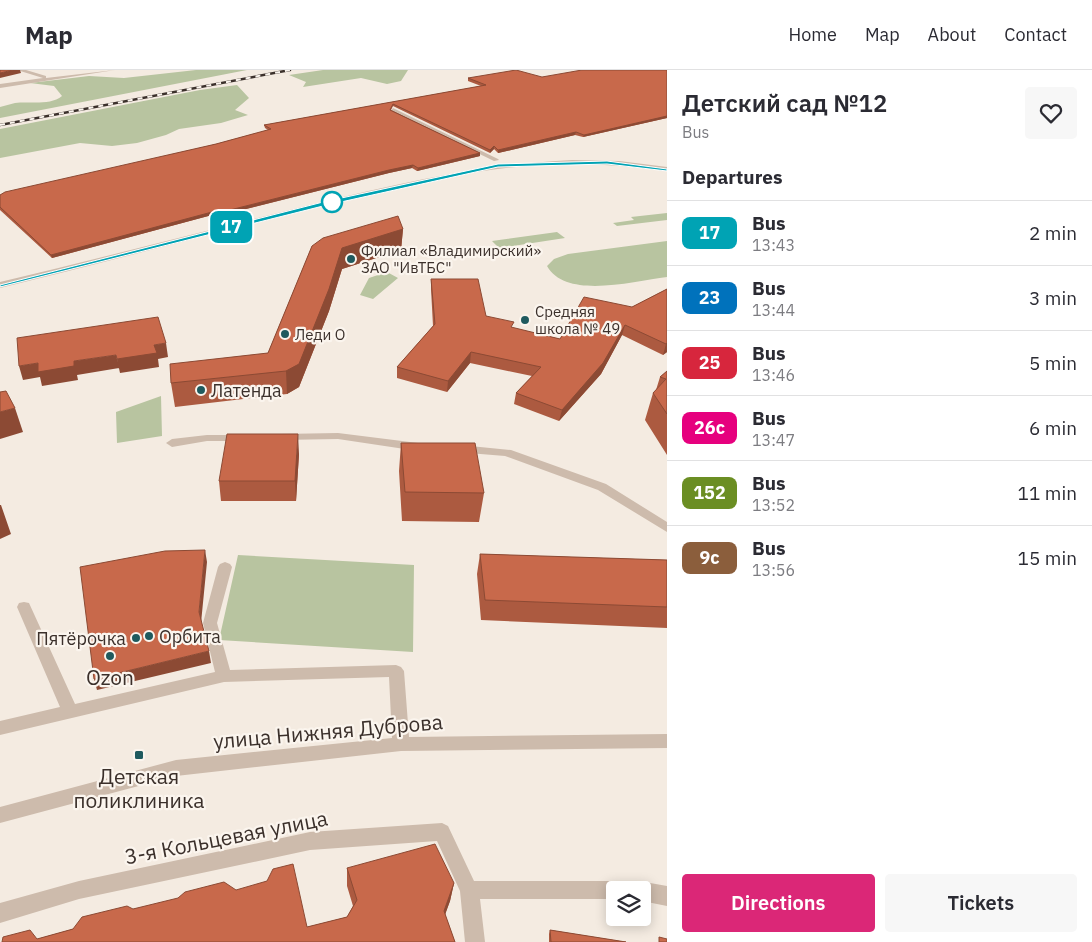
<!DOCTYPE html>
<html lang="en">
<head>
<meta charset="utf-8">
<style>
  :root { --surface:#fff; --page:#f7f7f7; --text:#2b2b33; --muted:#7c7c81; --line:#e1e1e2; --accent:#db2777 }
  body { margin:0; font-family:"IBM Plex Sans",sans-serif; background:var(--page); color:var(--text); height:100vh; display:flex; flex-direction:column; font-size:19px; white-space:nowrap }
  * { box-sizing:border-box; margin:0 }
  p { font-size:16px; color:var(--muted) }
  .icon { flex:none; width:28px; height:28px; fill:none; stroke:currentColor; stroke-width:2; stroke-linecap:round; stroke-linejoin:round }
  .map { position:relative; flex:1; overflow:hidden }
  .sheet { display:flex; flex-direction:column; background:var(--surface); width:425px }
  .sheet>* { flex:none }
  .badge { padding:0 10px; border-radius:8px; font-size:18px; line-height:32px }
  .fabs { position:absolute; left:606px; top:811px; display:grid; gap:10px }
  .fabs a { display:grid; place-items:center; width:45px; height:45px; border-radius:5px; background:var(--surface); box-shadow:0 2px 12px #0003; font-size:25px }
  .map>.badge { position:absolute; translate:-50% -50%; box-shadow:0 0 0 2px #fff }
  h2 { padding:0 15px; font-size:19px; line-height:45px }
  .round { display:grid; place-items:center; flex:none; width:52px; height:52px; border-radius:5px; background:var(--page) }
  .head { display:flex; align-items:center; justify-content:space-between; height:85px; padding:0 15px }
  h1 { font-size:24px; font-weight:600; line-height:38px }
  .button { display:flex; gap:10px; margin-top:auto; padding:10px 15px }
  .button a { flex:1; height:58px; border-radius:5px; background:var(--accent); color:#fff; font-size:20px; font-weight:600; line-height:58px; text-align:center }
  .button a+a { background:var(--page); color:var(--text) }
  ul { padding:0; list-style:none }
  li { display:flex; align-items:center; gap:15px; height:65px; padding:0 15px; border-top:1px solid var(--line) }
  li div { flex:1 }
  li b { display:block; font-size:19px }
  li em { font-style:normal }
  li .badge { min-width:55px; font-weight:700; text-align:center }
  header { display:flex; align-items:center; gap:30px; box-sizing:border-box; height:70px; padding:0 25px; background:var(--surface); border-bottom:1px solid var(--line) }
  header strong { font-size:24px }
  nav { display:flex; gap:28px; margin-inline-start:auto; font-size:18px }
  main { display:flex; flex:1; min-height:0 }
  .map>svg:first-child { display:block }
  .green { fill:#b8c4a0 }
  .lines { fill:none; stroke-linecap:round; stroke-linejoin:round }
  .minor { fill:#cdbbac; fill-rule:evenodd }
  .rail-casing { stroke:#3b302b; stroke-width:2.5 }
  .rail { stroke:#fbf5ee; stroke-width:2; stroke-dasharray:5; stroke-linecap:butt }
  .wall { fill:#ac5a40 }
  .shaded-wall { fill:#8c4a34 }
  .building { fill:#c8694b; stroke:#8c4a34 }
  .line { fill:#00a3b4; stroke:#fff }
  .stop-dot { fill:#fff; stroke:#00a3b4; stroke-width:2.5 }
  .poi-dot { fill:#1f5a5e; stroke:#fbf5ee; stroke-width:2 }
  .labels { text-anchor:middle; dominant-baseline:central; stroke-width:4.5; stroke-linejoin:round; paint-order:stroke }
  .far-poi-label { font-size:15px; fill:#3b302b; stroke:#fbf5ee; text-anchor:start }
  .poi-label { font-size:18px; fill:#3b302b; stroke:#fbf5ee; text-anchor:start }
  .near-poi-label { font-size:21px; fill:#3b302b; stroke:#fbf5ee }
  .near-street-label { font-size:21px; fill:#3b302b; stroke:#fbf5ee }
</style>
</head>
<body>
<header>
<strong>Map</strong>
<nav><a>Home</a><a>Map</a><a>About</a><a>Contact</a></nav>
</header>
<main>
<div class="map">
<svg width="667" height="872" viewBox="0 0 667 872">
  <rect width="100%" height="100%" fill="#f4ebe1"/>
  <path class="green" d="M196,0h51l-247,48v-11c5,-1 10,-3 15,-4 15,-2 35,3 47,-7l-8,-10 -24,-3 59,-7 35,2z
    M323,0h85l-7,11 -14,3 -26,-6 -58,9 3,-5 -17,-7z
    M237,15l12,13 -14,12 13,5 -27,8 -42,6 -13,6 -29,8 -25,3 -32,-3 -80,15v-29l200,-39z
    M667,143v7l-50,6 -4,-3 21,-3 -3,-3z
    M557,162l8,6 -66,10 -7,-7z
    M667,171v36c-33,4 -101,23 -120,-11l7,-7 14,-5z
    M387,202l11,6 -25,21 -13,-4 9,-17z
    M161,326l1,40 -45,7 -1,-31z
    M238,485l176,10 -1,87 -194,-12z"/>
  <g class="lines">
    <path class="minor" d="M17,0h9l20,6v2l69,-8 -115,18v-4l43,-6z
      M393,38l105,51 1,1 -5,1 -103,-50z
      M572,90l47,1 48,6v4c-31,-4 -62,-7 -94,-7 -99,0 -196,28 -290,52 -95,24 -189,49 -283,72v-6c94,-22 188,-47 282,-70 97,-24 190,-47 290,-52z
      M338,363l80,10 6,4 -6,4 -80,-12 -57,1 -6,-3 6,-3z
      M207,365h34l6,3 -6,3h-34l-35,6 -6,-4 6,-4z
      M460,375l51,5 95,34 61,38v10l-69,-42 -93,-34 -49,-4 -2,-3 2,-3z
      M225,492l5,2 2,3 -15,56 13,47 166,-5 5,2 3,4 5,66 258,-3v14l-266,3 -225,25 -176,47v-16l176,-47 216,-22 -3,-61 -165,5 -224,53v-14l60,-14 -43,-100 2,-4 5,-1 5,1 46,101 140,-32 -12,-49 15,-56 2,-3z
      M442,753l6,3 26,55h165l28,5v20l-25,-5v-11h-27v9h-135l5,43h-20l-5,-51 -23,-50 -127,9 -231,49 -79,24v-20l79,-22 231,-49z"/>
    <defs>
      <path id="rail" d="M0,55l290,-55"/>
    </defs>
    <use href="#rail" class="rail-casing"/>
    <use href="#rail" class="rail"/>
  </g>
  <path class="wall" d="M667,0v48l-84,19 -8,-2 -77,18 -4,-4 -4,4 -97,-47 -2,4 89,43v3l-63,15 -5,-3 -23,5 -175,44 -2,-2 -160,43 -52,-48v-15l216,-51 52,-14 -3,-2 -1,-3 217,-39 -13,-5v-3l74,-1z
    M403,159l-2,21 -59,19 -13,42 -30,76 -12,7 -112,13 -4,-24 97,-30 44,-107z
    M431,209l55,37 27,12 47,11 72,-32 35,-18v63l-4,3 -41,-20 -21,39 -42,47 -45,-17 2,-11 16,-17 -62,-13 -23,29 -50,-14v-11l36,-41 -2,-37z
    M667,301v84l-22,-35 8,-27 3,-3 4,-13z
    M401,373l83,50 -5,29 -77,-1 -3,-50z
    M299,384l-3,47h-75l-2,-20z
    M480,484l187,6v68l-186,-8 -4,-46z
    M347,798l107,15 -4,18 -5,13 10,28 -418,-3 36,-10 60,-20 103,-19 71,37 40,-10 6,-11 -6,-20z
    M550,860l76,12h-77v-8z"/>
  <path class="shaded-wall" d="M13,0h7l1,3 -21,5v-5z
    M667,46v2l-84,19 1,-2z
    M576,62l-1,3 -77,18v-3z
    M494,76v3l-4,4v-3z
    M480,83v3l-63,15 1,-3z
    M413,95l-1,3 -23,5 -175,44v-3l175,-44z
    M212,142v3l-160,43 -1,-3z
    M403,159l-2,21 -59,19 -13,42 -30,76 -12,7 -1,-23 56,-123z
    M625,255l-3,10 -21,39 -42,47 3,-11z
    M166,273l2,14 -10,2 1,8 -39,6 -3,-14 37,-14z
    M667,273v9l-4,3 3,-11z
    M471,282l-1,11 -23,29 1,-11z
    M116,285l3,13 -42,7 1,5 -36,6 -2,-9 -17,3 -4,-14 19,-3 36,-2z
    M15,338l8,24 -23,7v-27z
    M298,364l1,20 -3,47 -1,-20z
    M0,435h1l10,29 -11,5z
    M205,480l2,12 -6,61 -2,-11z
    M209,581l2,12 -114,27 -3,-11z
    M454,813l-4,18 -10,28 4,-18z"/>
  <path class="building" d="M0,0h13l-13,3z
    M516,0l26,7 40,-7h85v46l-83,19 -8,-3 -78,18 -4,-4 -4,4 -97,-46 -3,6 90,43 -62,15 -5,-3 -24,5 -175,44 -2,-2 -161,43 -51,-48v-12l5,-3 211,-48 55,-15 -7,-4 222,-40 -18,-7z
    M398,146l5,13 -61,19 -13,41 -30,75 -13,7 -115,12 -1,-19 98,-11 44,-107 11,-8z
    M431,209h47l8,37 28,6 -3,5 49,12 24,-42 48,10 35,-18v54l-1,1 -41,-19 -22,38 -41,47 -46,-17 25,-26 -70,-15 -23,29 -51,-14 38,-43z
    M158,247l8,26 -12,2 3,8 -40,6 -1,-4 -42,6v5l-36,6v-9l-19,3 -2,-28z
    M667,301v43l-14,-21 13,-14 -6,-2z
    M6,321l9,17 -15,4v-20z
    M227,364h71l-3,47h-76z
    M401,373h74l9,50 -79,-1z
    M205,480l-6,62 10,39 -115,28 -14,-112 85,-16z
    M480,484l187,6v47l-182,-7z
    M435,774l19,39 -10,28 11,31h-453l1,-5 27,-7 7,9 36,-10 9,-12 45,-11 6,3 45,-11 7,-6 39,-10 12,8 31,-9 6,-12 20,-5 14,63 40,-10 10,-17 -10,-32z
    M550,860l76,12h-75z
    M659,867l8,2v3h-8z"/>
  <path class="line" d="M607,91l60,8v2l-60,-7 -109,3 -175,39 -323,81v-2l323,-83 175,-38z"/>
  <circle class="stop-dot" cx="332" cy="132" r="10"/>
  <g class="poi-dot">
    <circle cx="351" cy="189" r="5"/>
    <circle cx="525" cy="250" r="5"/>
    <circle cx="285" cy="264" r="5"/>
    <circle cx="201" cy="320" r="5"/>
    <circle cx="149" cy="566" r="5"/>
    <circle cx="136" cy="568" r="5"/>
    <circle cx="110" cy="586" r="5"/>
    <rect x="134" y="680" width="10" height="10" rx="2.5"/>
  </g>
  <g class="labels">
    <g class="far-poi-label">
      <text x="361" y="180">Филиал «Владимирский»<tspan x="361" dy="17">ЗАО "ИвТБС"</tspan></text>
      <text x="535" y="241">Средняя<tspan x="535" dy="17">школа № 49</tspan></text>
      <text x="295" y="264">Леди О</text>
    </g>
    <g class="poi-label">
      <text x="211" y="320">Латенда</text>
      <text x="159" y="566">Орбита</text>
      <text x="126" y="568" text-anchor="end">Пятёрочка</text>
    </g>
    <g class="near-poi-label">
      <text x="110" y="607">Ozon</text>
      <text x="139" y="706">Детская<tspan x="139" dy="24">поликлиника</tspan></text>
    </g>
    <g class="near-street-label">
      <text transform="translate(328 661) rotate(-5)">улица Нижняя Дуброва</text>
      <text transform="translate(226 767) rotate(-11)">3-я Кольцевая улица</text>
    </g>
  </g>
</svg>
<div class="fabs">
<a><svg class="icon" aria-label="layers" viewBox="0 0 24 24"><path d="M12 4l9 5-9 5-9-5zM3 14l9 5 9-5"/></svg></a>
</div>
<b class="badge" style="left:231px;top:157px;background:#00a3b4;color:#fff">17</b>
</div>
<section class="sheet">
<div class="head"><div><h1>Детский сад №12</h1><p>Bus</p></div><a class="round"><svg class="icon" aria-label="heart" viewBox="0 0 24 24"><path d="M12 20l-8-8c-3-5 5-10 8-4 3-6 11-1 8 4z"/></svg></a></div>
<h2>Departures</h2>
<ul>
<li><span class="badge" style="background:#00a3b4;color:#fff">17</span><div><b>Bus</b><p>13:43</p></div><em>2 min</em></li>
<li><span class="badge" style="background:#0072bc;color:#fff">23</span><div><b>Bus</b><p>13:44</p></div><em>3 min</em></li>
<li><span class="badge" style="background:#d7263d;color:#fff">25</span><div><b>Bus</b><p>13:46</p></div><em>5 min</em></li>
<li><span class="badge" style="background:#e6007e;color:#fff">26c</span><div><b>Bus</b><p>13:47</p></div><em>6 min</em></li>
<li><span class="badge" style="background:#6b8e23;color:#fff">152</span><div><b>Bus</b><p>13:52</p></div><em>11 min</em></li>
<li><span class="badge" style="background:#8b5e3c;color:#fff">9с</span><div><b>Bus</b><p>13:56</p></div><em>15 min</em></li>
</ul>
<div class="button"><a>Directions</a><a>Tickets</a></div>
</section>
</main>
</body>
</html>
